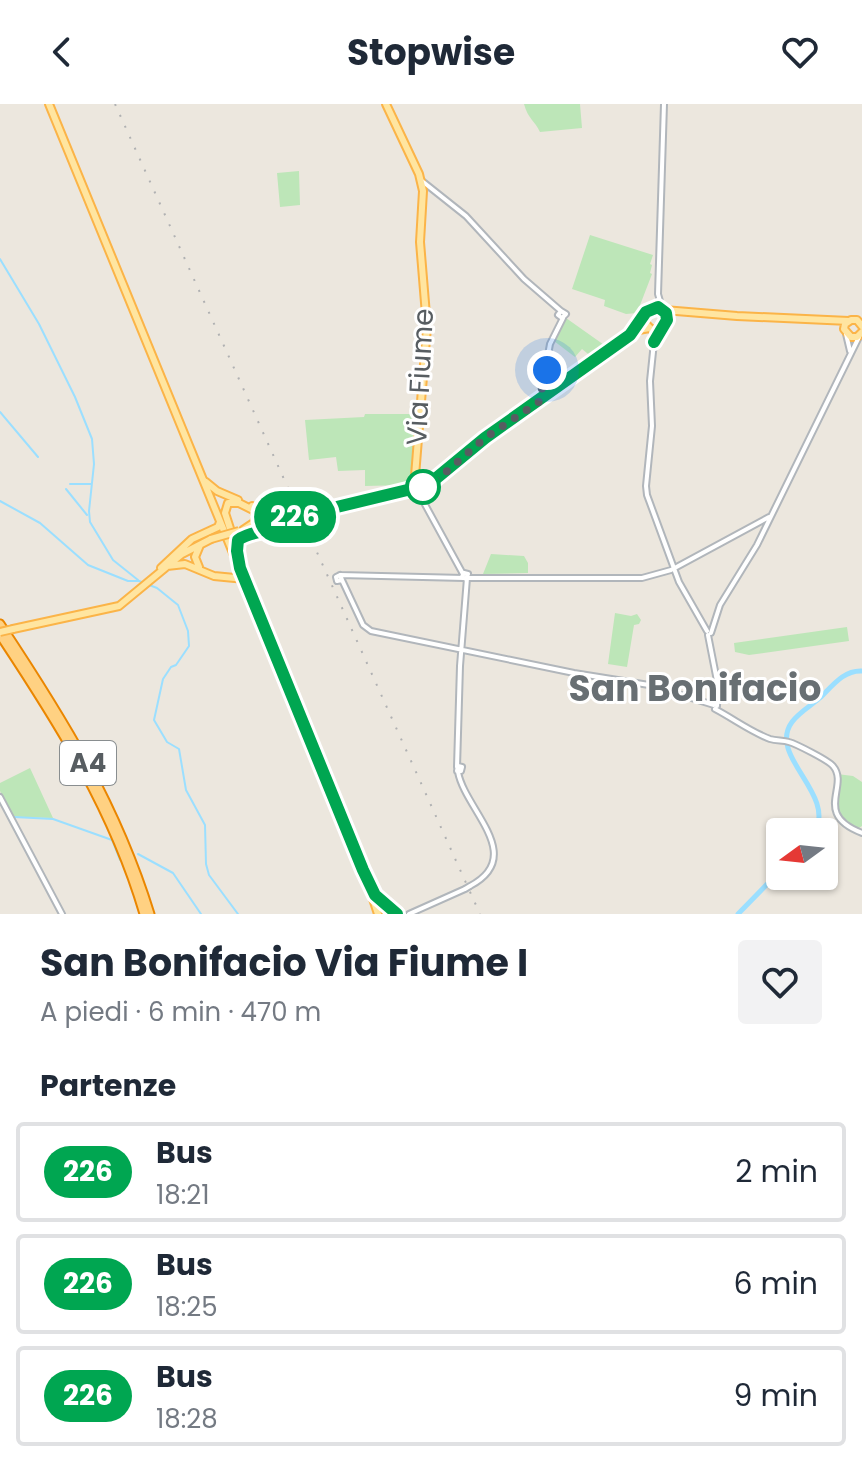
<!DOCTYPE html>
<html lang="it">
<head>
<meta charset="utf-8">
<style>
  :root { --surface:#fff; --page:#f2f2f3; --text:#1f2937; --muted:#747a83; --line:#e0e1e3 }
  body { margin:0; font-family:Poppins,sans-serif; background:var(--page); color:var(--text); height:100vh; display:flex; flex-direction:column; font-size:30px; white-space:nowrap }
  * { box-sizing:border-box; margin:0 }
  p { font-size:26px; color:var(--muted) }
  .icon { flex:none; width:44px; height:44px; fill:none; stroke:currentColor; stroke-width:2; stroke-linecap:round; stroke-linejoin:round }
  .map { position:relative; height:810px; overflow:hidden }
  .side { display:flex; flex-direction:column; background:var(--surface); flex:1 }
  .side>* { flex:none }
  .badge { padding:0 16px; border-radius:26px; font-size:28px; line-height:52px }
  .needle { width:52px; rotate:255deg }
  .controls { position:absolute; left:766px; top:714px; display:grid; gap:16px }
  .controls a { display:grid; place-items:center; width:72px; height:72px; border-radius:8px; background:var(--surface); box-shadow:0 2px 6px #0004; font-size:40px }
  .you { position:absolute; width:40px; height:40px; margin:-20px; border:6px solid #fff; border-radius:50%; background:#1a73e8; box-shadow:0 0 0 12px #1a73e833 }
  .map>.badge { position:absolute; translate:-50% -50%; box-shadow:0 0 0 4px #fff }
  h2 { padding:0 40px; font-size:30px; line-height:72px }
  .round { display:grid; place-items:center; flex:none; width:84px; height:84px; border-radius:8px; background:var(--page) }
  .overview { display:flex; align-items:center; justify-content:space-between; height:136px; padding:0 40px }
  h1 { font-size:38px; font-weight:700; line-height:60px }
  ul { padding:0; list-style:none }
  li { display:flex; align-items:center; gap:24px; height:100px; margin:0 16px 12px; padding:0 24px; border:4px solid var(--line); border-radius:8px }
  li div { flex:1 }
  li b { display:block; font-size:30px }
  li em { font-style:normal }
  li .badge { min-width:88px; font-weight:700; text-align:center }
  header { display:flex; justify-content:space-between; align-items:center; height:104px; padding:0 40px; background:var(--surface); font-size:36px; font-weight:700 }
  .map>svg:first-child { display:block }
  .green { fill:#bde6b8 }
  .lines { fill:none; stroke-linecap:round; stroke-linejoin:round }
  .stream { stroke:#9bdfff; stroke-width:2 }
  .river { stroke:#9bdfff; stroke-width:5 }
  .minor-casing { stroke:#b1b6bb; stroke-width:8 }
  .major-casing { stroke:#fbb448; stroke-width:10 }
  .highway-casing { stroke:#ea8600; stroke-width:11 }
  .minor { stroke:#fff; stroke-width:4 }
  .major { stroke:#ffe5a0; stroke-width:6 }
  .highway { stroke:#ffd182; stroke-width:7 }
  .rail { stroke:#b0b1b2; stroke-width:2; stroke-dasharray:2 10; stroke-linecap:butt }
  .minor-bridge-casing { stroke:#b1b6bb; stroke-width:8; stroke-linecap:butt }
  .major-bridge-casing { stroke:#fbb448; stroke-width:10; stroke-linecap:butt }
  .minor-bridge { stroke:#fff; stroke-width:4 }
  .major-bridge { stroke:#ffe5a0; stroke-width:6 }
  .line-casing { stroke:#fff; stroke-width:18 }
  .line { stroke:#00a651; stroke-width:12 }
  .walk { stroke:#575d61; stroke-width:8; stroke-dasharray:0 14.4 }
  .stop-dot { fill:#fff; stroke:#00a651; stroke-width:4 }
  .labels { text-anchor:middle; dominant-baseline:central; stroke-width:6; stroke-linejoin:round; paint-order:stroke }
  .shield { fill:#fff; stroke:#898e90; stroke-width:2 }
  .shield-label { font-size:26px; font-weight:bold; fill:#575d61 }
  .street-label { font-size:28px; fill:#575d61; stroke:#fff }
  .district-label { font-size:36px; font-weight:bold; fill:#686f73; stroke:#fff }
</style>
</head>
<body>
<header><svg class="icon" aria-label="back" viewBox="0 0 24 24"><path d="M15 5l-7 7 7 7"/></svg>Stopwise<svg class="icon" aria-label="heart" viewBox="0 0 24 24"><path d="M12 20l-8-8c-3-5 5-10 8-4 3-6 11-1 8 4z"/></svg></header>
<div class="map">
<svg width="862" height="810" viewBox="0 0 862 810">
  <rect width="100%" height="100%" fill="#ece7de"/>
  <path class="green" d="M524,0h56l2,24 -42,4c-5,-11 -12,-13 -16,-28z
    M299,67l1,34 -20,2 -3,-34z
    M590,131l63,20 -3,9 2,1 -2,8 2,1 -15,39 -11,1 -22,-8 1,-6 -33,-11z
    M566,214l41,29 -14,11 -11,-9 -7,8 -21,-16 6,-17z
    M365,310h52l-4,60 -5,11 -43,1v-16l-27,1 -2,-14 -27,3 -4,-40 59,-3z
    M491,450l33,2 4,7v10l-45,1z
    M615,509l16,3 6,-2 4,6 -2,4 -5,1 -7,42 -19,-3z
    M847,523l2,14 -100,14 -14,-3 -1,-9z
    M30,664l23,50 -40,-1 -13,-26v-8z
    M837,670l16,2 9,6v44l-3,2c-27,-6 -22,-32 -22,-54z"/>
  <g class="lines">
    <path class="stream" d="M0,155l39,65 36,73 17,42 2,25 -5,47 1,11 23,38 25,20
      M0,308l38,45
      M70,380h21
      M66,385l21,26
      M0,397l40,22 48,42 40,16h11l18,7 21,17 10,26 1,15 -13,19 -5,2 -8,12 -9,41 13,22 12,7 7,41 19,35 1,39 3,11 29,39
      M14,713l39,2 59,21 8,20
      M138,750l35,19 28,41"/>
    <path class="river" d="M815,728c21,-39 -48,-76 -23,-110 7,-10 20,-17 29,-25 12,-12 23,-27 41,-26
      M738,810l42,-43"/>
    <defs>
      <path id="minor" d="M422,77l44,35 58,63 37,32
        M662,204l-4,-14 6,-190
        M561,207l5,3 -4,4 -4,-3z
        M651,225l3,13 -4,39 2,45 -6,60 1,9 32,87 28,49
        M846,230l4,17
        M547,271l2,8 10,2
        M540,294l10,-54 13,-26
        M422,395l41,75
        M464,469l4,1 -2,5 -4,-2z
        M340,471l124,3
        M340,471l2,5 -5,1 -1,-4z
        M468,474h174l29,-8 98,-53
        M342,476l21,45 8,6 203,42 75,12 65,20
        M711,529l9,-28 37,-60 102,-208
        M708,531l10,51 -1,20
        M715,605c19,10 36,23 55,30 7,2 13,1 19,3 7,2 39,18 44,24 17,20 -21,48 29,67
        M458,662l4,1 -1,4h-4z
        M457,663l3,-101 7,-88
        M458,668c7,38 69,84 12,114
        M0,693l62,117
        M409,810l56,-25"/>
      <path id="major" d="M49,0l314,766 12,25 22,19
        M386,0l33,70 4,17 -3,51 7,85 -12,149 2,12
        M664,206l73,6 112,5
        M862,222l-5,-6h-6l-6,4 -1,5 7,8h6l5,-5
        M635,226l11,-18 9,-5 11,6v11l-7,6 -8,-1 -7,-7 1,-8
        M206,378l11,9 21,9
        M407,389l15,5v-6l3,-5
        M252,402l27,11h14
        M312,408l116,-27 57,-47 125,-89 29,-19 10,-2
        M250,424l36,-9
        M237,443l4,-9 40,-12 6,-7
        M237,446l-12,-37 3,-10h11l16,8v11l-12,8
        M167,462l18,-2 29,12 31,3
        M199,463l-4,-10 5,-12
        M161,464l31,-29 26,-12 2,-5
        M13,525l106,-23 63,-52 29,-15
        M372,792l6,18"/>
      <path id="highway" d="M0,520c63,95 116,180 150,290
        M0,531c59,89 114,176 144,279"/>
    </defs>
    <use href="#minor" class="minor-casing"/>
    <use href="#major" class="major-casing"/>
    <use href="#highway" class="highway-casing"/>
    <use href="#minor" class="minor"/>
    <use href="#major" class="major"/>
    <use href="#highway" class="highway"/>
    <path class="rail" d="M115,0l365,810"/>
    <defs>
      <path id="minor-bridge" d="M465,785l5,-3"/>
      <path id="major-bridge" d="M295,413l17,-5
        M211,435l28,-8
        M0,528l13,-3"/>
    </defs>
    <use href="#minor-bridge" class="minor-bridge-casing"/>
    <use href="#major-bridge" class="major-bridge-casing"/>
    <use href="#minor-bridge" class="minor-bridge"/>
    <use href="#major-bridge" class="major-bridge"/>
  </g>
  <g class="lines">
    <defs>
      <path id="line" d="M397,810l-22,-19 -12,-25 -123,-302 -3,-17 1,-11c15,-11 37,-6 49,-21l141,-34 57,-47 145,-103 16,-23 12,-5 8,6 1,7 -13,22"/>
    </defs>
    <use href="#line" class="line-casing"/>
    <use href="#line" class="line"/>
    <path class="walk" d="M423,383l15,-8 47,-41 55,-37 5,-35 2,4"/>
  </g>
  <circle class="stop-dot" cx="423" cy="383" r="16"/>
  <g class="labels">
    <rect class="shield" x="60" y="637" width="56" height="44" rx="6"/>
    <g class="shield-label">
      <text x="88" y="659">A4</text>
    </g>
    <g class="street-label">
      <text transform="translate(420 273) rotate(-87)">Via Fiume</text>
    </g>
    <g class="district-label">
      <text x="695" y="584">San Bonifacio</text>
    </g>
  </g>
</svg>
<div class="controls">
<a><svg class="needle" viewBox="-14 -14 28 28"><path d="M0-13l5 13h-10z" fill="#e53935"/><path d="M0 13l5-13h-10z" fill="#747a83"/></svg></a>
</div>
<div class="you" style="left:547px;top:266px"></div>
<b class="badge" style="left:295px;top:413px;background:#00a651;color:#fff">226</b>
</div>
<section class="side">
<div class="overview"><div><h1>San Bonifacio Via Fiume I</h1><p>A piedi · 6 min · 470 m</p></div><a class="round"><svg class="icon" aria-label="heart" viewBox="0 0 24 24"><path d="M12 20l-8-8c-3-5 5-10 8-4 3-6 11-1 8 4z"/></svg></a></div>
<h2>Partenze</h2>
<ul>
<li><span class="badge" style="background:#00a651;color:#fff">226</span><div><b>Bus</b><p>18:21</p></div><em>2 min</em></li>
<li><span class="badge" style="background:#00a651;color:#fff">226</span><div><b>Bus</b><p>18:25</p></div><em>6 min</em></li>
<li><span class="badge" style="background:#00a651;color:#fff">226</span><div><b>Bus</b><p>18:28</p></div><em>9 min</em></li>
</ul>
</section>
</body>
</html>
